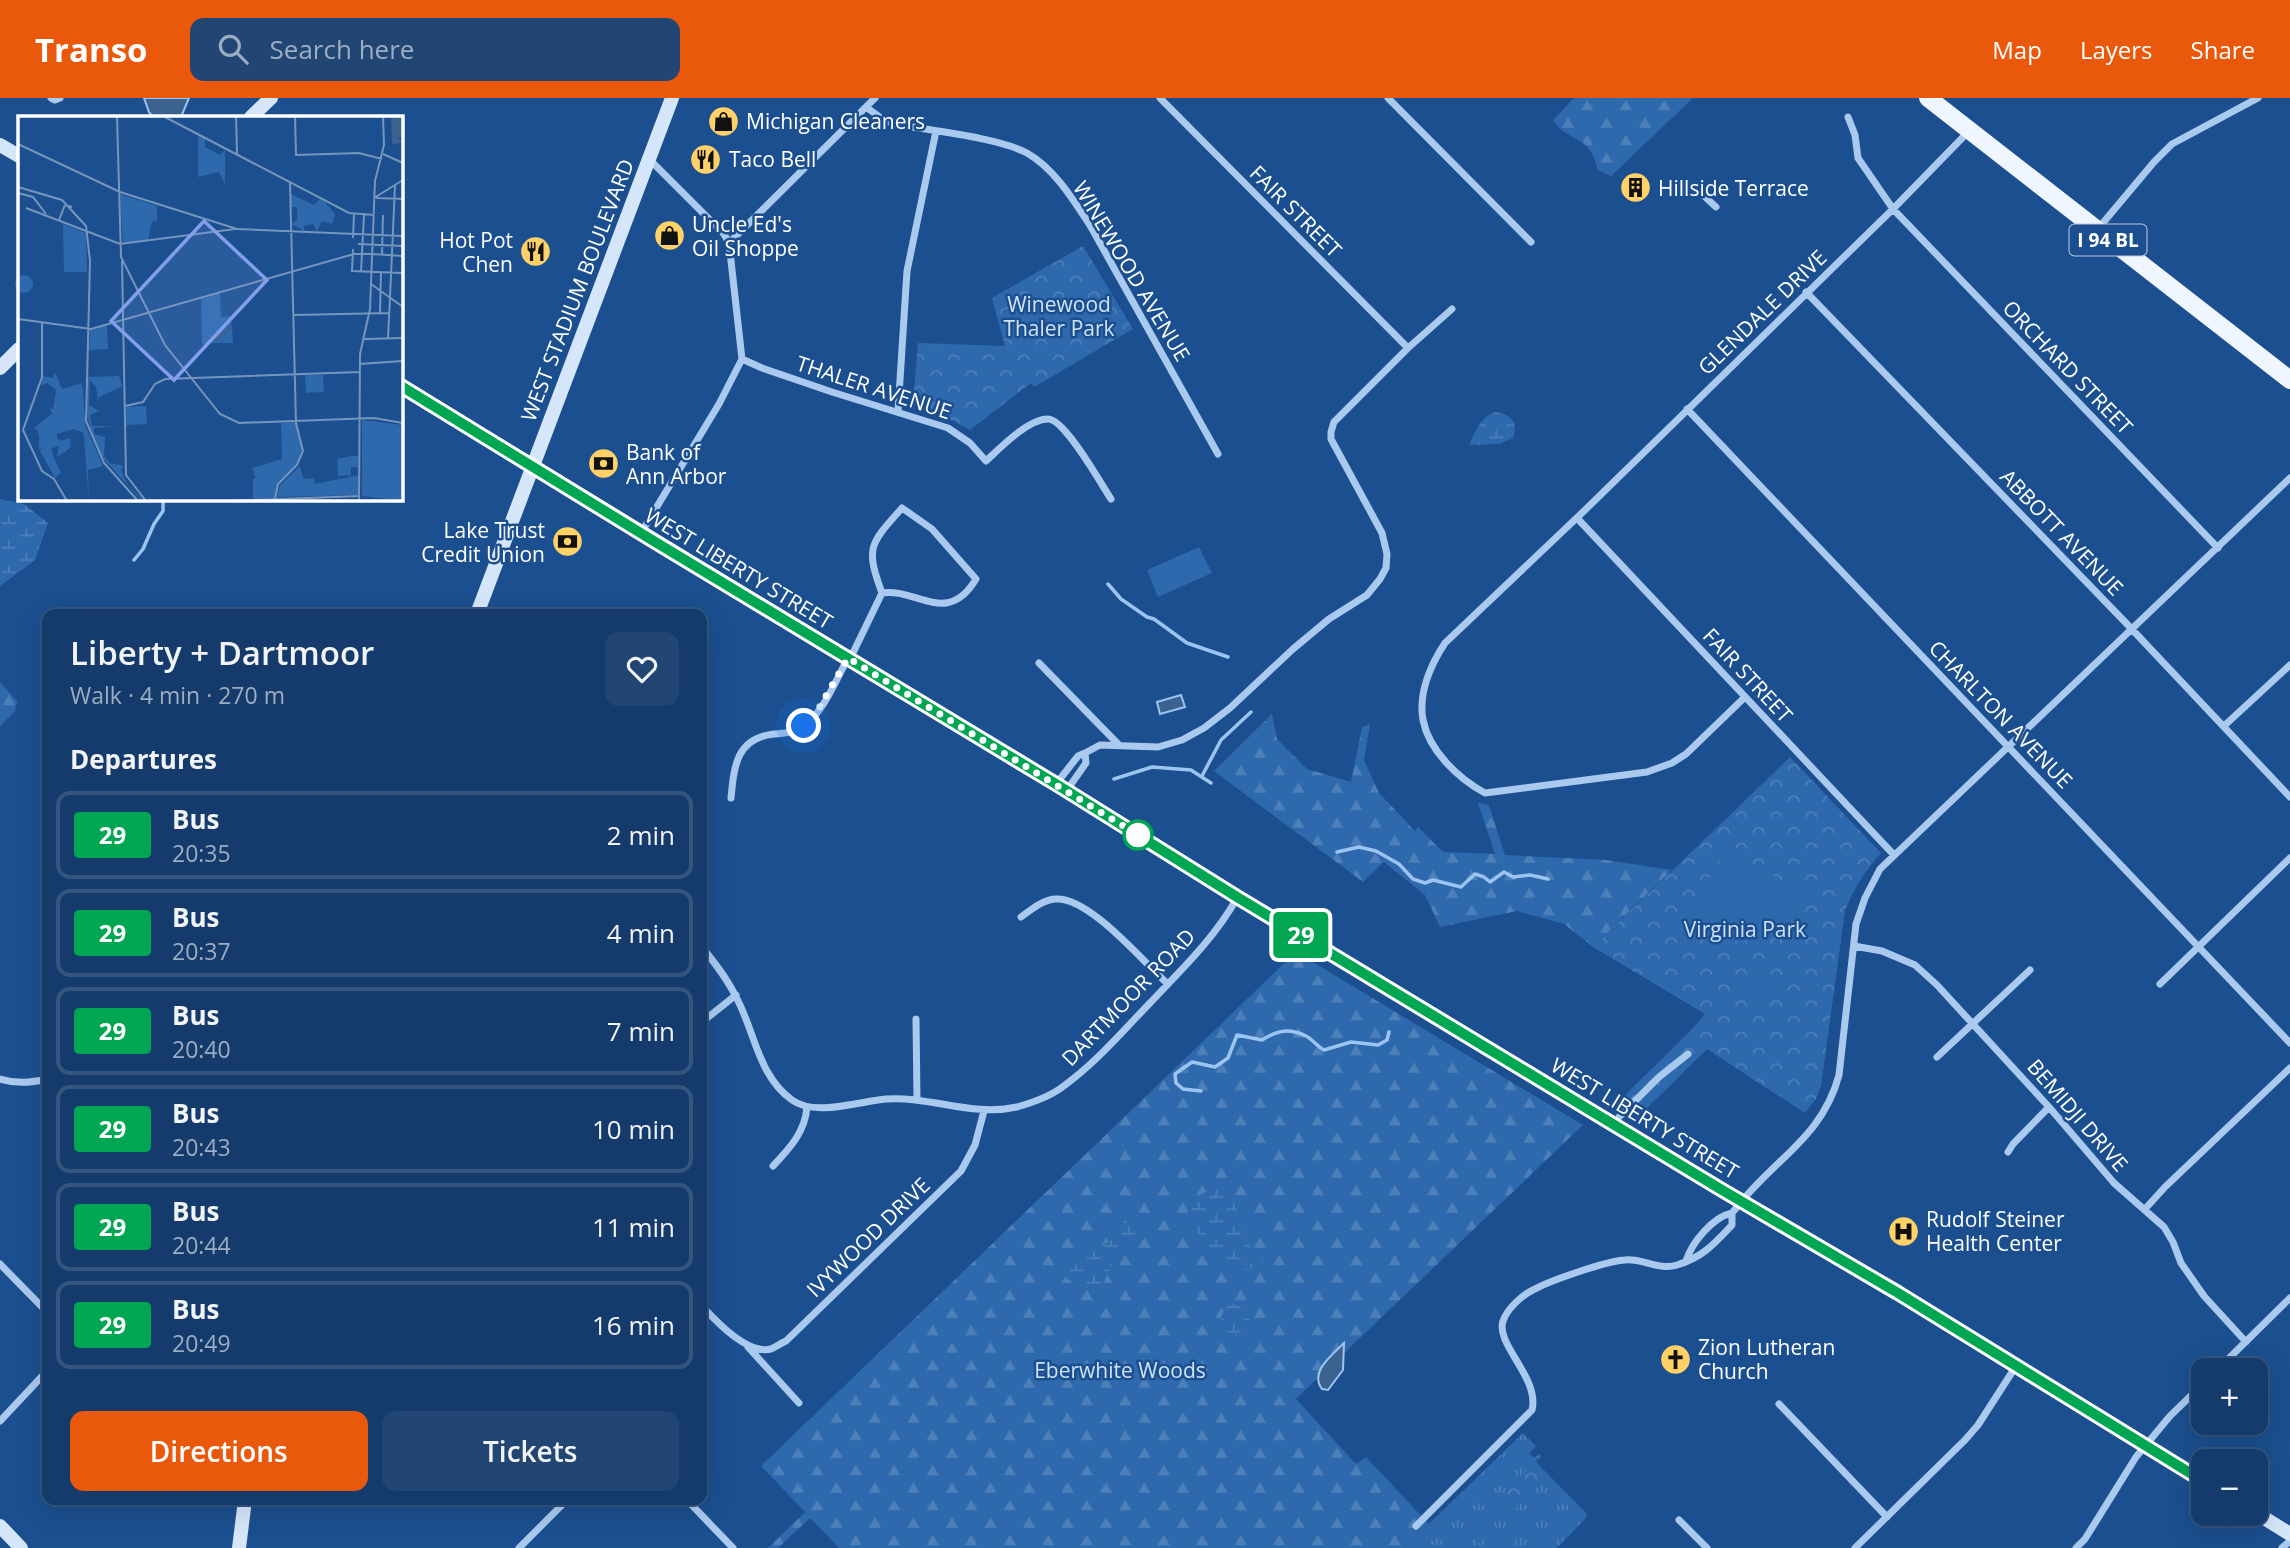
<!DOCTYPE html>
<html lang="en">
<head>
<meta charset="utf-8">
<style>
  :root { --surface:#143b6b; --page:#214673; --text:#f1f3f6; --muted:#9dadc1; --line:#33557e; --accent:#ea580c }
  body { margin:0; font-family:"Open Sans",sans-serif; background:var(--page); color:var(--text); height:100vh; display:flex; flex-direction:column; font-size:26px; white-space:nowrap }
  * { box-sizing:border-box; margin:0 }
  p { font-size:23px; color:var(--muted) }
  .icon { flex:none; width:38px; height:38px; fill:none; stroke:currentColor; stroke-width:2; stroke-linecap:round; stroke-linejoin:round }
  .map { position:relative; flex:1; overflow:hidden }
  .side { position:absolute; left:42px; top:511px; width:665px; height:896px; display:flex; flex-direction:column; background:var(--surface); border-radius:14px; box-shadow:0 7px 28px #0002,0 0 0 2px var(--line) }
  .side>* { flex:none }
  .badge { padding:0 14px; border-radius:5px; font-size:24px; line-height:46px }
  .fabs { position:absolute; left:2191px; top:1260px; display:grid; gap:14px }
  .fabs a { display:grid; place-items:center; width:77px; height:77px; border-radius:14px; background:var(--surface); box-shadow:0 7px 28px #0002,0 0 0 2px var(--line); font-size:35px }
  .you { position:absolute; width:35px; height:35px; margin:-18px; border:5px solid #fff; border-radius:50%; background:#1a73e8; box-shadow:0 0 0 10px #1a73e833 }
  .map>.badge { position:absolute; translate:-50% -50%; box-shadow:0 0 0 4px #fff }
  h2 { padding:0 28px; font-size:26px; line-height:63px }
  .round { display:grid; place-items:center; flex:none; width:74px; height:74px; border-radius:14px; background:var(--page) }
  .overview { display:flex; align-items:center; justify-content:space-between; height:119px; padding:0 28px }
  h1 { font-size:33px; font-weight:600; line-height:52px }
  .cta { display:flex; gap:14px; margin-top:auto; padding:14px 28px }
  .cta a { flex:1; height:80px; border-radius:14px; background:var(--accent); color:#fff; font-size:28px; font-weight:600; line-height:80px; text-align:center }
  .cta a+a { background:var(--page); color:var(--text) }
  ul { padding:0; list-style:none }
  li { display:flex; align-items:center; gap:21px; height:88px; margin:0 14px 10px; padding:0 14px; border:4px solid var(--line); border-radius:14px }
  li div { flex:1 }
  li b { display:block; font-size:26px }
  li em { font-style:normal }
  li .badge { min-width:77px; font-weight:700; text-align:center }
  header { display:flex; align-items:center; gap:42px; box-sizing:border-box; height:98px; padding:0 35px; background:var(--accent); color:#fff }
  header strong { font-size:33px }
  nav { display:flex; gap:38px; margin-inline-start:auto; font-size:24px }
  .search { width:490px; height:63px; background:var(--page); display:flex; align-items:center; gap:18px; box-sizing:border-box; padding:0 24px; border-radius:14px; color:var(--muted); font-size:26px }
  .map>svg:first-child { display:block }
  .grass { fill:url(#grass-tufts) }
  .forest { fill:url(#forest-firs) }
  .wetland { fill:url(#wetland-marsh) }
  .park { fill:url(#park-crowns) }
  .garden { fill:#2e69ad }
  .water { fill:#3c6290; stroke:#9cc4f0; stroke-width:2 }
  .lines { fill:none; stroke-linecap:round; stroke-linejoin:round }
  .stream { stroke:#9cc4f0; stroke-width:3.5 }
  .street { stroke:#a9c9ee; stroke-width:7 }
  .secondary { stroke:#d6e6fa; stroke-width:14 }
  .primary { stroke:#f0f6ff; stroke-width:18 }
  .line-casing { stroke:#fff; stroke-width:16 }
  .line { stroke:#00a651; stroke-width:10 }
  .walk { stroke:#fff; stroke-width:7; stroke-dasharray:0 12.6 }
  .stop-dot { fill:#fff; stroke:#00a651; stroke-width:3.5 }
  .labels { text-anchor:middle; dominant-baseline:central; stroke-width:5; stroke-linejoin:round; paint-order:stroke }
  .shield { fill:#1b4f8f; stroke:#bbcadd; stroke-width:2 }
  .shield-label { font-size:19px; font-weight:bold; fill:#fff }
  .poi-label { font-size:21px; fill:#fff; stroke:#1b4f8f; text-anchor:start }
  .street-label { font-size:21px; fill:#fff; stroke:#1b4f8f }
  .park-label { font-size:21px; fill:#cfe3fa; stroke:#1b4f8f }
  .inset-river { fill:none; stroke:#3c6290; stroke-width:3.5 }
  .inset-road { fill:none; stroke:#7695bc; stroke-width:2 }
  .view { fill:#839eea; fill-opacity:0.15; stroke:#839eea; stroke-width:3.5 }
  .inset-edge { fill:none; stroke:#fff; stroke-width:3.5 }
</style>
</head>
<body>
<header>
<strong>Transo</strong>
<div class="search"><svg class="icon" aria-label="search" viewBox="0 0 24 24"><circle cx="10" cy="10" r="6"/><path d="M15 15l6 6"/></svg>Search here</div>
<nav><a>Map</a><a>Layers</a><a>Share</a></nav>
</header>
<div class="map">
<svg width="2290" height="1450" viewBox="0 0 2290 1450">
  <defs>
    <pattern id="grass-tufts" width="24" height="20" patternUnits="userSpaceOnUse" patternTransform="scale(1.75)"><rect width="24" height="20" fill="#2e69ad"/><path d="M3 7l-1-3M5 7V3M7 7l1-3M15 17l-1-3M17 17v-4M19 17l1-3" fill="none" stroke="#4d80b9"/></pattern>
    <pattern id="forest-firs" width="22" height="20" patternUnits="userSpaceOnUse" patternTransform="scale(1.75)"><rect width="22" height="20" fill="#2e69ad"/><path d="M5 1l3.5 6h-7zM16 11l3.5 6h-7z" fill="#4d80b9"/></pattern>
    <pattern id="wetland-marsh" width="20" height="14" patternUnits="userSpaceOnUse" patternTransform="scale(1.75)"><rect width="20" height="14" fill="#2e69ad"/><path d="M1 5h8M5 5V1M11 12h8M15 12V8" fill="none" stroke="#4d80b9"/></pattern>
    <pattern id="park-crowns" width="20" height="18" patternUnits="userSpaceOnUse" patternTransform="scale(1.75)"><rect width="20" height="18" fill="#2e69ad"/><path d="M2 6a3 3 0 1 1 6 0M12 15a3 3 0 1 1 6 0" fill="none" stroke="#4d80b9"/></pattern>
  </defs>
  <rect width="100%" height="100%" fill="#1b4f8f"/>
  <path class="grass" d="M1523,1335l13,13 -7,7 5,5 6,-4 1,4 -5,2 1,3 50,51 -2,5 -28,29h-153z"/>
  <path class="forest" d="M1574,0h119l-82,78 -13,-6c-9,-38 -28,-25 -45,-50z
    M0,584l17,19 -2,10 -15,15z
    M1272,616l5,25 30,30 44,13 11,-55 8,-3 -6,36 15,33 36,38 3,-4 25,25 52,2 -17,-51 11,2 16,50 101,5 66,10 -79,77 -29,-23 -47,-13 -77,16 -15,-32 -41,-33 -21,20 -149,-111z
    M1296,854l287,173 -287,274 60,65 10,-7 63,67 -25,24h-565l-29,-30 -32,30h-10l37,-36 -44,-46z"/>
  <path class="wetland" d="M1495,314c15,2 24,10 18,26l-13,6 -31,1c6,-13 11,-27 26,-33z
    M0,401l24,5 24,19 -13,37 -35,26z
    M1217,1092l8,7 7,3c3,6 8,13 11,20 7,21 2,31 26,41l-21,9 -18,1 -11,-10 -33,-44c6,-17 13,-26 31,-27z
    M1133,1124l5,4 -2,16c-19,13 -23,19 -32,40 -17,7 -24,6 -39,-5l-1,-14c14,-14 35,-12 50,-25 3,-4 6,-10 9,-15z
    M1231,1205l13,3 4,4 2,22 -3,6 -25,-8c-3,-12 0,-19 9,-27z"/>
  <path class="park" d="M1083,148l50,83 -99,58 -3,-4 -61,47 -48,-26 -5,-6 -3,-7 4,-48 87,3 -13,-48z
    M1790,659l91,96c-16,18 -27,35 -36,58l-24,175 -5,13 -11,14 -98,-64 -70,69 -22,-13 76,-75 14,-16 -112,-67z
    M1534,1364l12,12 -31,36 -13,-12z"/>
  <path class="garden" d="M1199,449l13,26 -54,24 -11,-27z
    M1727,751l74,43c-29,56 -64,62 -116,30z
    M1767,872l14,15 -26,23 -14,-14z
    M1485,1417l11,11 -18,18 -11,-11z
    M1457,1431l18,18 -35,1 -1,-1z"/>
  <path class="water" d="M144,0h45l-8,19h-28l-4,-5z
    M1181,597l4,12 -25,7 -3,-12z
    M1344,1245l-1,27 -15,20 -6,-1c-13,-17 10,-34 22,-46z"/>
  <g class="lines">
    <path class="stream" d="M134,462l9,-11 11,-25 9,-13v-12
      M1108,486l13,15 26,18 7,2 33,24 41,14
      M1202,678l19,-36 30,-28
      M1114,681l38,-12 39,3 20,13
      M1337,754l22,-5 17,4 23,13 14,15 12,4 8,-3 28,7 14,-13 9,3 6,5 14,-10 9,5 17,-2 18,4
      M1201,993l-18,-2 -7,-6 -1,-9 17,-12 23,5 13,-9 9,-23 25,5c16,-10 27,-12 44,-4 6,3 11,10 18,14l27,-8 27,3 9,-5 2,-8"/>
    <path class="street" d="M51,0l4,2 5,-2
      M1160,0l248,250
      M1388,0l143,144
      M866,9l19,14 15,4c34,6 99,13 127,28 28,16 47,48 64,74l127,227
      M1848,19l7,18 3,23 35,51 325,339
      M650,62l74,74 5,9
      M1703,97l13,12
      M2097,132l57,-68 18,-18 86,-46
      M1806,194l320,331 164,174
      M742,261l20,9 70,24 116,36 22,15 16,18c14,-13 42,-42 62,-42 17,0 53,65 63,80
      M1687,311l603,634
      M898,313l9,-140 29,-140
      M1577,420l317,337
      M641,435l78,-129 23,-45 -13,-116 146,-145
      M850,561l32,-66c-17,-46 -12,-49 20,-85l30,21 44,50c-29,48 -58,9 -94,14
      M1039,565l79,81
      M1745,599l-59,57 -14,9 -25,9 -162,21c-26,-14 -56,-42 -62,-73 -5,-27 8,-56 22,-77l139,-132 309,-302 76,-78
      M2224,628l66,-61
      M1085,655l15,-8 58,2 24,-7 22,-12 26,-20 63,-59 36,-30 38,-24 13,-16 6,-11 1,-14 -5,-21 -51,-94v-7l3,-10 74,-74 44,-39
      M1056,686l22,-28 7,-3 1,10 -19,27
      M731,700c3,-31 5,-60 43,-64 11,-1 21,-1 30,-8 19,-13 33,-48 44,-68
      M1021,819c10,-7 21,-17 34,-18 34,-3 88,63 113,85
      M1854,848l28,5 33,14 22,20 112,122 65,76 50,44 9,15 8,21 23,33 42,46
      M702,849c12,15 24,30 33,48 20,35 22,80 57,105 23,17 68,1 94,-1 45,-3 86,18 131,8 14,-4 33,-11 44,-19 34,-24 60,-55 88,-84 32,-34 65,-65 88,-106
      M2160,886l130,-126
      M916,921l1,80
      M702,924l34,-27
      M1937,959l93,-87
      M0,981c16,5 31,4 47,0
      M1615,1027l4,-8 40,-40 29,-23
      M2008,1054l5,-8 36,-37
      M773,1068c17,-18 32,-34 34,-59
      M2145,1111l20,-22 125,-119
      M1686,1163c6,-19 27,-44 46,-48
      M0,1166l47,48
      M702,1208c14,15 45,49 69,43 5,-2 10,-6 15,-8l175,-170 14,-26 9,-34
      M748,1249l51,56
      M2217,1272l73,-72
      M1779,1306l108,113
      M0,1323l47,-50
      M687,1402l46,48
      M1679,1422l28,28
      M1416,1428l116,-116c8,-32 -37,-66 -29,-89 4,-12 19,-26 30,-31 16,-9 73,-29 92,-30 17,-2 35,11 52,5 26,-8 37,-21 55,-40v-12l10,-12c36,-44 81,-66 97,-126l17,-151 9,-26 15,-29 410,-391
      M519,1450l48,-48
      M1855,1450l110,-108 13,-15 38,-59
      M2076,1450l9,-9 51,-82 34,-41 33,-32
      M2282,1450l8,-7"/>
    <path class="secondary" d="M251,19l20,-19
      M0,47l19,11
      M0,270l19,-19
      M401,288l655,398 181,113 485,293 176,103 305,188
      M477,516l195,-516
      M2256,1415l34,21
      M0,1428l21,22
      M239,1450l6,-48"/>
    <path class="primary" d="M1928,0l362,282"/>
  </g>
  <g class="lines">
    <defs>
      <path id="line" d="M401,288l251,154 404,244 181,113 485,293 176,103 305,188"/>
    </defs>
    <use href="#line" class="line-casing"/>
    <use href="#line" class="line"/>
    <path class="walk" d="M804,628l11,-11 33,-57 295,180 -5,-3"/>
  </g>
  <defs>
    <symbol id="shop-disc" viewBox="-11 -11 22 22"><circle r="9.5" fill="#ffd166" stroke="#1b4f8f"/><path d="M-5-2.5h2.3a2.7 3.5 0 0 1 5.4 0H5L5.5 6h-11ZM-1.5-2.5h3a1.5 2.3 0 0 0-3 0Z" fill="#111"/></symbol>
    <symbol id="restaurant-disc" viewBox="-11 -11 22 22"><circle r="9.5" fill="#ffd166" stroke="#1b4f8f"/><path d="M-5-6h1v4h1v-4h1v4h1v-4h1v5L-1.5 .5V6h-2V.5L-5-1ZM5-6V6H3V1.5H1.5Q1.5-4 5-6Z" fill="#111"/></symbol>
    <symbol id="building-disc" viewBox="-11 -11 22 22"><circle r="9.5" fill="#ffd166" stroke="#1b4f8f"/><path d="M-4-6H4V6H1V3H-1V6H-4ZM-2.5-4.3h1.7v1.8h-1.7ZM.8-4.3h1.7v1.8H.8ZM-2.5-1h1.7V.8h-1.7ZM.8-1h1.7V.8H.8Z" fill="#111"/></symbol>
    <symbol id="bank-disc" viewBox="-11 -11 22 22"><circle r="9.5" fill="#ffd166" stroke="#1b4f8f"/><path d="M-6-4H6V4H-6ZM0-2.3a2.3 2.3 0 1 0 0 4.6a2.3 2.3 0 1 0 0-4.6Z" fill="#111"/></symbol>
    <symbol id="hospital-disc" viewBox="-11 -11 22 22"><circle r="9.5" fill="#ffd166" stroke="#1b4f8f"/><path d="M-5-5h3v3.5h4V-5h3V5h-3V1.5h-4V5h-3Z" fill="#111"/></symbol>
    <symbol id="church-disc" viewBox="-11 -11 22 22"><circle r="9.5" fill="#ffd166" stroke="#1b4f8f"/><path d="M-1.2-6h2.4v3.5h3.3v2.4h-3.3V6h-2.4V-.1h-3.3v-2.4h3.3Z" fill="#111"/></symbol>
  </defs>
  <g fill-rule="evenodd">
    <use href="#shop-disc" x="706" y="6" width="35" height="35"/>
    <use href="#restaurant-disc" x="688" y="44" width="35" height="35"/>
    <use href="#building-disc" x="1618" y="72" width="35" height="35"/>
    <use href="#shop-disc" x="652" y="120" width="35" height="35"/>
    <use href="#restaurant-disc" x="518" y="136" width="35" height="35"/>
    <use href="#bank-disc" x="586" y="348" width="35" height="35"/>
    <use href="#bank-disc" x="550" y="426" width="35" height="35"/>
    <use href="#hospital-disc" x="1886" y="1116" width="35" height="35"/>
    <use href="#church-disc" x="1658" y="1244" width="35" height="35"/>
  </g>
  <circle class="stop-dot" cx="1138" cy="737" r="14"/>
  <g class="labels">
    <rect class="shield" x="2069.5" y="126.5" width="77" height="31" rx="5"/>
    <g class="shield-label">
      <text x="2108" y="142">I 94 BL</text>
    </g>
    <g class="poi-label">
      <text x="746" y="23">Michigan Cleaners</text>
      <text x="729" y="61">Taco Bell</text>
      <text x="1658" y="90">Hillside Terrace</text>
      <text x="692" y="126">Uncle Ed's<tspan x="692" dy="24">Oil Shoppe</tspan></text>
      <text x="513" y="142" text-anchor="end">Hot Pot<tspan x="513" dy="24">Chen</tspan></text>
      <text x="626" y="354">Bank of<tspan x="626" dy="24">Ann Arbor</tspan></text>
      <text x="545" y="432" text-anchor="end">Lake Trust<tspan x="545" dy="24">Credit Union</tspan></text>
      <text x="1926" y="1121">Rudolf Steiner<tspan x="1926" dy="24">Health Center</tspan></text>
      <text x="1698" y="1249">Zion Lutheran<tspan x="1698" dy="24">Church</tspan></text>
    </g>
    <g class="street-label">
      <text transform="translate(1296 113) rotate(45)">FAIR STREET</text>
      <text transform="translate(1132 173) rotate(59)">WINEWOOD AVENUE</text>
      <text transform="translate(577 192) rotate(-69)">WEST STADIUM BOULEVARD</text>
      <text transform="translate(1762 214) rotate(-44)">GLENDALE DRIVE</text>
      <text transform="translate(2068 269) rotate(46)">ORCHARD STREET</text>
      <text transform="translate(874 289) rotate(18)">THALER AVENUE</text>
      <text transform="translate(2062 434) rotate(46)">ABBOTT AVENUE</text>
      <text transform="translate(739 470) rotate(31)">WEST LIBERTY STREET</text>
      <text transform="translate(1748 577) rotate(47)">FAIR STREET</text>
      <text transform="translate(2001 616) rotate(46)">CHARLTON AVENUE</text>
      <text transform="translate(1128 899) rotate(-46)">DARTMOOR ROAD</text>
      <text transform="translate(2078 1017) rotate(49)">BEMIDJI DRIVE</text>
      <text transform="translate(1645 1020) rotate(31)">WEST LIBERTY STREET</text>
      <text transform="translate(868 1139) rotate(-44)">IVYWOOD DRIVE</text>
    </g>
    <g class="park-label">
      <text x="1059" y="206">Winewood<tspan x="1059" dy="24">Thaler Park</tspan></text>
      <text x="1745" y="831">Virginia Park</text>
      <text x="1120" y="1272">Eberwhite Woods</text>
    </g>
  </g>
  <g transform="translate(18 18)">
    <rect width="385" height="385" fill="#1b4f8f"/>
    <path d="M344,304l41,5v76l-41,-5z" fill="#2e69ad"/>
    <path d="M180,19l7,4v8l15,8 5,-5v34l-6,-12 -21,5zM-3 168a9 9 0 1 1 18 0a9 9 0 1 1-18 0ZM202,177l1,24 10,-1 2,27h-27v4l-4,-4 -1,-44zM101,260l3,9 -23,12v7l-3,-17 -6,-7 -1,25 10,6 -9,4 2,11h23l-21,2v6l11,3 -1,19 7,8 12,1 -2,6 7,14 16,16h-2l-40,-44 -11,-25 -4,-19 1,-36zM65,273l2,36 18,41 -15,4 1,31 -6,-75 -26,6 -3,6 12,4 1,9 -10,5 2,-10 -8,-1 3,15 -5,1 -13,-33 10,-3 3,-9zM282,350l3,12 11,1 1,5 44,-9 -1,20 -81,2 3,-12z" fill="#2e69ad"/>
    <path d="M45,108l23,9 1,39h-23z" fill="#2e69ad"/>
    <path d="M102,78l37,12v16l-5,-1 -4,20 -25,2zM273,78l23,11 6,-6 5,3 10,12 -3,10 -10,-3 -5,10 -4,-7 -9,2v5l-12,-7 5,-4v-13h-6zM89,209l1,24 -19,1 1,-20zM37,256l7,17 20,-6 4,51 -12,-5 -17,5v8l13,-4 1,9 -13,9 1,-10 -10,3 12,23 -6,6 -15,-27 3,-2h-4v-17l-5,-4 18,-14 -2,-6 3,1 3,-19 -9,-7 -6,3 2,-10 10,2zM287,259h18l1,17 -18,1zM79,261h17l9,9 -24,11zM128,290l1,18 -21,1v-18zM277,306l7,21 -2,18 -20,20 -5,17 -22,1v-20l3,-1 -4,-10 30,-9 -1,-36z" fill="#2e69ad"/>
    <path d="M119,86l-2,11 5,3v-4l6,1 -1,-5h8l1,9 -21,4 -5,-17zM333,340h7v11h-7v8l-13,1 -1,-17z" fill="#2e69ad"/>
    <path d="M373,0h12v21h-5l5,6 -11,1z" fill="#3c6290"/>
    <path class="inset-river" d="M196,224l18,-13"/>
    <path class="inset-road" d="M99,0l4,141 44,88 55,69 19,9 135,-5 29,5M145,0l186,97 25,2M218,0l1,38M277,0l1,39 63,-2 23,6M0,28l102,48 117,37 166,7M365,38l20,9M0,71l44,13 24,26 4,35 -4,160 18,42 34,38M0,77l15,4 13,17M356,82l29,-18M358,82l27,1M8,92l94,36 115,-15M41,104l6,-15 7,2M335,122l1,-24M340,128l45,2M335,133l-1,22 51,2M354,138l31,2M364,139l1,-40M104,145l4,214 20,26M343,156l3,-57M353,168l32,23M372,181l5,-111M362,197l1,-41M276,199l95,-2M0,203l73,10 263,-75h18M24,207v54l-19,53 19,41 12,8 13,22M370,222l2,-40M346,223l39,-1M341,248l44,-3M107,290l18,-4 12,-18 10,-5 194,-7M257,383l3,-15 19,-19 6,-14 -7,-28 -6,-240M213,385l129,-5M341,385l1,-147 10,-45 5,-128 9,-36 -1,-29"/>
    <path class="view" d="M186,105l63,59 -93,100 -63,-59z"/>
    <rect width="385" height="385" class="inset-edge"/>
  </g>
</svg>
<div class="fabs">
<a>+</a>
<a>−</a>
</div>
<div class="you" style="left:804px;top:628px"></div>
<b class="badge" style="left:1301px;top:837px;background:#00a651;color:#fff">29</b>
<section class="side">
<div class="overview"><div><h1>Liberty + Dartmoor</h1><p>Walk · 4 min · 270 m</p></div><a class="round"><svg class="icon" aria-label="heart" viewBox="0 0 24 24"><path d="M12 20l-8-8c-3-5 5-10 8-4 3-6 11-1 8 4z"/></svg></a></div>
<h2>Departures</h2>
<ul>
<li><span class="badge" style="background:#00a651;color:#fff">29</span><div><b>Bus</b><p>20:35</p></div><em>2 min</em></li>
<li><span class="badge" style="background:#00a651;color:#fff">29</span><div><b>Bus</b><p>20:37</p></div><em>4 min</em></li>
<li><span class="badge" style="background:#00a651;color:#fff">29</span><div><b>Bus</b><p>20:40</p></div><em>7 min</em></li>
<li><span class="badge" style="background:#00a651;color:#fff">29</span><div><b>Bus</b><p>20:43</p></div><em>10 min</em></li>
<li><span class="badge" style="background:#00a651;color:#fff">29</span><div><b>Bus</b><p>20:44</p></div><em>11 min</em></li>
<li><span class="badge" style="background:#00a651;color:#fff">29</span><div><b>Bus</b><p>20:49</p></div><em>16 min</em></li>
</ul>
<div class="cta"><a>Directions</a><a>Tickets</a></div>
</section>
</div>
</body>
</html>
